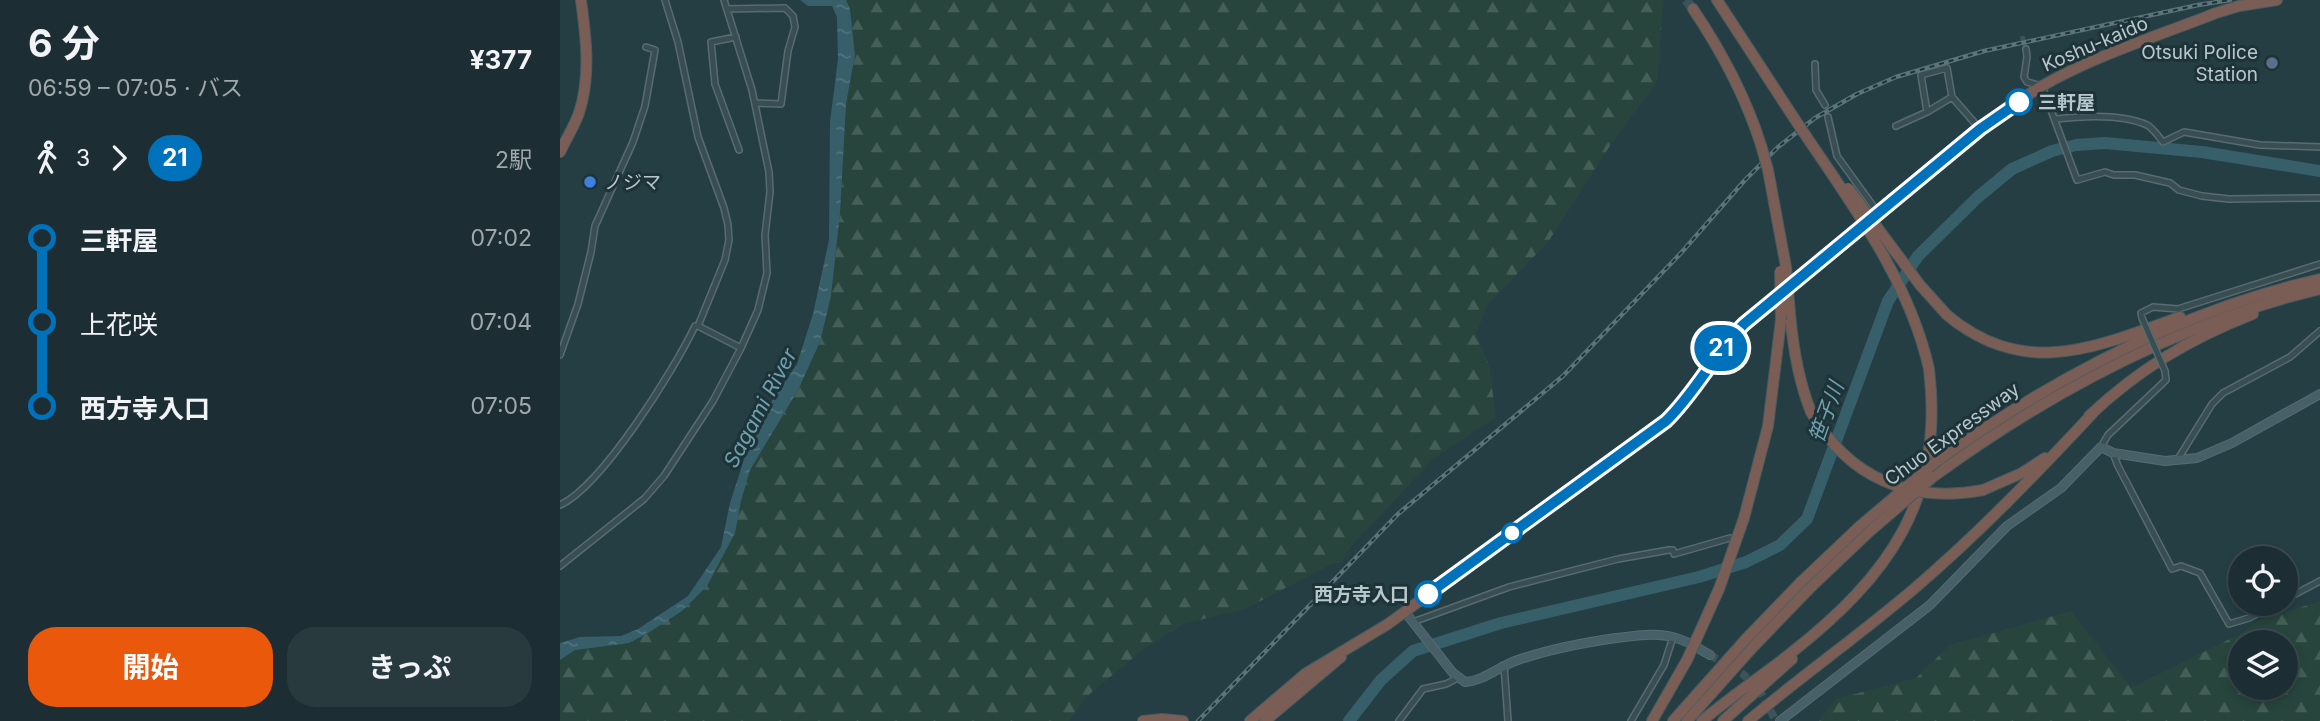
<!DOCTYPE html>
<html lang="ja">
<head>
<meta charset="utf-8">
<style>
  :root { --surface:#1c2e33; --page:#293a3f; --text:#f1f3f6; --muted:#a0a8ac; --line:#3a4a4e; --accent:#ea580c }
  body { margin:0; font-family:Inter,"Noto Sans JP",sans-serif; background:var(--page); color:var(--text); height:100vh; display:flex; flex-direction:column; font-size:26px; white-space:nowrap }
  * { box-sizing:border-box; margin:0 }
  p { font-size:23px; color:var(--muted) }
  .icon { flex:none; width:38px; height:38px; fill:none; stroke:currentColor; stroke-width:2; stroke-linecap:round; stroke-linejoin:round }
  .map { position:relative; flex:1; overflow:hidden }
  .drawer { display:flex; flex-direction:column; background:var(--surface); width:560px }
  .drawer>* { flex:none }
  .badge { padding:0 14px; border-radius:23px; font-size:24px; line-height:46px }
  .fabs { position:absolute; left:1668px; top:546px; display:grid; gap:14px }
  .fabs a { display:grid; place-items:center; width:70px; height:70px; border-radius:50%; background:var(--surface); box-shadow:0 4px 10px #0003,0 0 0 2px var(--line); font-size:35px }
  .map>.badge { position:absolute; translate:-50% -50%; box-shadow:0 0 0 4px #fff }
  .legs { display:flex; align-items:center; gap:10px; height:77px; padding:0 28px; font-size:23px }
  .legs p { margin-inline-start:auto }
  .overview { display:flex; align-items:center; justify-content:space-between; height:119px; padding:0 28px }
  h1 { font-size:38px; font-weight:700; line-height:52px }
  .button { display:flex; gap:14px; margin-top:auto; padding:14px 28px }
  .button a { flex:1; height:80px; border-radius:28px; background:var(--accent); color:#fff; font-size:28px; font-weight:700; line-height:80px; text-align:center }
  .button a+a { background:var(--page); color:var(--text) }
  ul { padding:0 28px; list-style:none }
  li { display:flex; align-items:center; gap:24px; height:84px; font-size:26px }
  li i { display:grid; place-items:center; width:10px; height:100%; margin:0 9px; background:currentColor }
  li i::after { content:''; width:18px; height:18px; margin:-9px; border:5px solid; border-radius:50%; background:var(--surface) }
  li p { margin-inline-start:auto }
  li:first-child i { background:linear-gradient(#0000 50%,currentColor 0) }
  li:last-child i { background:linear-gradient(currentColor 50%,#0000 0) }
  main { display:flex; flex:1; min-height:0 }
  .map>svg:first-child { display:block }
  .forest { fill:url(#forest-firs); fill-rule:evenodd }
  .water { fill:url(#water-ripples) }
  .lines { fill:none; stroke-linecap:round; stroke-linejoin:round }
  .river { stroke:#365f6a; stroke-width:12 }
  .street-tunnel { stroke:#3b5359; stroke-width:5; stroke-dasharray:5 2.5; stroke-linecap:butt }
  .secondary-tunnel { stroke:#3b5359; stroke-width:8; stroke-dasharray:8 4; stroke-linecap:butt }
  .highway-tunnel { stroke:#3b5359; stroke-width:10; stroke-dasharray:10 5; stroke-linecap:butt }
  .street-casing { stroke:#586b70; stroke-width:8 }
  .secondary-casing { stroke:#586b70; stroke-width:10 }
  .highway-casing { stroke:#475b60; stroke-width:12 }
  .street { stroke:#394e53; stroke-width:5 }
  .secondary { stroke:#475f66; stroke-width:8 }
  .highway { stroke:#7a5e56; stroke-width:10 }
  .rail-casing { stroke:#5b747a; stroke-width:4.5 }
  .rail { stroke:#1e3338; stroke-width:2; stroke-dasharray:5; stroke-linecap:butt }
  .street-bridge-casing { stroke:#586b70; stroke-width:8; stroke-linecap:butt }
  .highway-bridge-casing { stroke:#475b60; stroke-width:12; stroke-linecap:butt }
  .street-bridge { stroke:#394e53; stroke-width:5 }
  .highway-bridge { stroke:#7a5e56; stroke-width:10 }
  .line-1-casing { stroke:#fff; stroke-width:16 }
  .line-1 { stroke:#0072bc; stroke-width:10 }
  .service-dot { fill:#5c6f8a; stroke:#1e3338; stroke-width:2.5 }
  .stop-1-dot { fill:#fff; stroke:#0072bc; stroke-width:3.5 }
  .shop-dot { fill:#3f7fe0; stroke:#1e3338; stroke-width:2.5 }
  .labels { text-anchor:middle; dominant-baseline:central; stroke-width:6; stroke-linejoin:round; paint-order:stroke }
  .street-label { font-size:19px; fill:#b7c8cd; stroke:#1e3338 }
  .poi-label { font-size:19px; fill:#b7c8cd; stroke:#1e3338; text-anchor:end }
  .stop-label { font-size:19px; font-weight:bold; fill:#b7c8cd; stroke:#1e3338; text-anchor:start }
  .water-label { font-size:21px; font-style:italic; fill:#6ea1ae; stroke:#1e3338 }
</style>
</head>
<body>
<main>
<section class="drawer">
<div class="overview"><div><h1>6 分</h1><p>06:59 – 07:05 · バス</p></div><b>¥377</b></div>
<div class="legs"><svg class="icon" aria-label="walk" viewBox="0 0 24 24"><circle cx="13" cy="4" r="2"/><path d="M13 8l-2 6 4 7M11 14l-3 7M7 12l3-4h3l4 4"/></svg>3<svg class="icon" aria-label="forward" viewBox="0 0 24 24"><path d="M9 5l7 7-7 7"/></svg><b class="badge" style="background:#0072bc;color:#fff">21</b><p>2駅</p></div>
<ul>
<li><i style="color:#0072bc"></i><b>三軒屋</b><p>07:02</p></li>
<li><i style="color:#0072bc"></i><span>上花咲</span><p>07:04</p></li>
<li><i style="color:#0072bc"></i><b>西方寺入口</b><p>07:05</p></li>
</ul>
<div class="button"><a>開始</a><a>きっぷ</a></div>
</section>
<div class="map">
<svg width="1760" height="721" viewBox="0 0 1760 721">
  <defs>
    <pattern id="forest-firs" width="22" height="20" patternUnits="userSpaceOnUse" patternTransform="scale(1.75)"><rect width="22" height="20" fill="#27453d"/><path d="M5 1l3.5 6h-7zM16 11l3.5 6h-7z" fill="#445e58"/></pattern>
    <pattern id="water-ripples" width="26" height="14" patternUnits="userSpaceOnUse" patternTransform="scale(1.75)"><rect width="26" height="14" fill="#365f6a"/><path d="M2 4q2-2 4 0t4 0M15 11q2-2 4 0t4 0" fill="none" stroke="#51747e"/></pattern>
  </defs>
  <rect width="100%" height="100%" fill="#253e44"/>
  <path class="forest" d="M286,0h819l-2,6 -6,76 -42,56 -67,104 -60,62 -12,30 13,31 7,52 -63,42 -80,85 -12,18 -9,2 -87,45 -62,15 -39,25 -58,48 -17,24h-509v-61l14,-10 55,-7 53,-32 53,-78 6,-32 9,-31 48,-80 22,-48 11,-46 9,-83 6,-109 9,-49 -5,-46z
    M1760,601v120h-501l17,-22 80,-21 34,-33 121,-34 60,77 111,-55 16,-12zM1726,642v46h-46v-46z"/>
  <path class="water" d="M240,0h46l4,9 5,46 -9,49 -6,109 -9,83 -11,46 -22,48 -48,80 -9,31 -6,32 -28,53 -25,25 -34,22 -19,10 -54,7 -15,10v-17l20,-6 41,-1 17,-7 50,-33 33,-49 9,-44 19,-59 16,-33 32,-47 16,-50 16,-74 1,-118 8,-63 -1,-42 -5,-11h-24z"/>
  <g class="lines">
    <path class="river" d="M789,721l32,-41 32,-29 88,-28 198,-46 47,-15 34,-17 27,-26 81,-218 30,-45 60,-59 34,-28 40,-18 24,-6 29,-2 97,9 118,19"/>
    <path class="street-tunnel" d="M1462,36l4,13"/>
    <path class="secondary-tunnel" d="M1150,655l33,19 17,17 16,30"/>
    <path class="highway-tunnel" d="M1126,0l7,9"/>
    <defs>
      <path id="street" d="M105,0l13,42 20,95 26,71 4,17 1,15 -4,20 -27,66
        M167,9l58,-1 8,8 2,11 -7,24 -7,53 -26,-1
        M176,37l-25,5 4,42 24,66
        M1466,49l1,8 -3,20 3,5 15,4 35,94 28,-8 9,3h21l35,8 9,7 23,6 27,3 91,-1
        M1255,64l1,26 9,15
        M1367,112l-6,-37 26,-7 5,29
        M1268,117l9,39 42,58
        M1496,119c26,-3 67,-5 91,6 6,3 11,11 16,17l21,-10 76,13 60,2
        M1336,126l31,-14 25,-15 28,32
        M1582,318l-1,-5 12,-6 25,2 142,-45
        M0,355l18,-51 13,-52 4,-26 38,-84 12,-36 10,-56 -9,-3
        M1541,447l7,-12 58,-55 -1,-9
        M1553,453l5,13 54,103 9,-3 19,7 29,51 20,-6 27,-14
        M1618,459l34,-55 11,-11 67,-36 30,-26
        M0,505c42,-19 114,-135 135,-179h3l43,22
        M0,566l84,-67 20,-23 49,-75 28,-53 17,-38 9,-37 -2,-38 5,-43 -1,-20 -17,-82 -28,-90
        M1726,599l34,-18
        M853,622l96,-35 109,-28 51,-9h4l1,4 56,-16
        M944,665l4,56
        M839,721l24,-32 23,-5 12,-6
        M1071,721l33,-56 9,-28"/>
      <path id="secondary" d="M845,612l48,61 12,9c18,-1 34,-15 50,-21 34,-12 66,-18 101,-23 20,-2 40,-6 60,0 12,3 23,11 34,17
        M1220,721l150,-116 77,-79 54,-38 40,-41 12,6 52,8 32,-3 35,-15 88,-49"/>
      <path id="highway" d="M1157,0l77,118
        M1133,9c29,43 52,86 68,136
        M0,152c6,-13 14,-25 19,-39 12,-36 7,-76 2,-113
        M1208,170l18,97
        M1230,313c3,35 8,67 21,99
        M1387,315c78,65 149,32 233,2
        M1529,416c50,-47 100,-77 164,-102
        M1377,461c116,-83 243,-150 383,-182
        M1373,477c118,-86 245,-154 387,-188
        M1423,490l39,-17 23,-15
        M1184,518l24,-92 13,-106
        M583,721l19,-2 21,2
        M690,721l55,-47 83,-50 278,-203c30,-29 48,-67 78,-97l236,-195c20,-14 40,-30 62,-43 54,-31 116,-50 174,-73l23,-7 38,-6
        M705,721l76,-64
        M1092,721l35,-61
        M1113,721l72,-81 56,-58
        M1127,721l66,-74 55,-57
        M1142,721c28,-24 60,-45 89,-68 98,-77 154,-154 138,-284
        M1163,721l69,-62
        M1188,721c55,-46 113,-87 167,-133 63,-54 121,-114 178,-175"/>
    </defs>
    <use href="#street" class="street-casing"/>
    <use href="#secondary" class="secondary-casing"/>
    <use href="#highway" class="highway-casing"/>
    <use href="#street" class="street"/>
    <use href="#secondary" class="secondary"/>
    <use href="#highway" class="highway"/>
    <defs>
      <path id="rail" d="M638,721l200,-207 165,-138 118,-123 64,-73 33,-33 37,-29 42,-24 39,-17 88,-26 214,-46 32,-5"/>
    </defs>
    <use href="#rail" class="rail-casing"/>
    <use href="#rail" class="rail"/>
    <defs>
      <path id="street-bridge" d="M1582,318l23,53"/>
      <path id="highway-bridge" d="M1234,118c52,79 114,157 135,251
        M1201,145l7,25
        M1288,188l72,97 27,30
        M1226,267l4,46
        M1220,271l1,49
        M1251,412c37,65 98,92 172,78
        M1241,582l59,-56 77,-65
        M1248,590l61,-58 64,-55
        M1127,660l32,-71 25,-71"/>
    </defs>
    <use href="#street-bridge" class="street-bridge-casing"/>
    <use href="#highway-bridge" class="highway-bridge-casing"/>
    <use href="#street-bridge" class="street-bridge"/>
    <use href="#highway-bridge" class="highway-bridge"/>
  </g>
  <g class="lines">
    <defs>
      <path id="line-1" d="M868,594l238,-173c30,-29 48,-67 78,-97l236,-195 39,-27"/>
    </defs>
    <use href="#line-1" class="line-1-casing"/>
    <use href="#line-1" class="line-1"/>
  </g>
  <circle class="service-dot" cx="1712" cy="63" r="7"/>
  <g class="stop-1-dot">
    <circle cx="1459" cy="102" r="12"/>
    <circle cx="952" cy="533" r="9"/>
    <circle cx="868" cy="594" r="12"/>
  </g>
  <circle class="shop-dot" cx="30" cy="182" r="7"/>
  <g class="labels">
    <g class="street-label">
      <text transform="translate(1535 44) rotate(-23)">Koshu-kaido</text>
      <text transform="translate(1392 434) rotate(-36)">Chuo Expressway</text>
    </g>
    <g class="poi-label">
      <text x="1698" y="52">Otsuki Police<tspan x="1698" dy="22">Station</tspan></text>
      <text x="44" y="182" text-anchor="start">ノジマ</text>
    </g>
    <g class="stop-label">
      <text x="1478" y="102">三軒屋</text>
      <text x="849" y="594" text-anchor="end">西方寺入口</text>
    </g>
    <g class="water-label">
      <text transform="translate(200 408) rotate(-62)">Sagami River</text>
      <text transform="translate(1266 412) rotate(-70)">笹子川</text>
    </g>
  </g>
</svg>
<div class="fabs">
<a><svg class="icon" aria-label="locate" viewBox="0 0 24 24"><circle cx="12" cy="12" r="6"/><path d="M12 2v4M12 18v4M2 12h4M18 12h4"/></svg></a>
<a><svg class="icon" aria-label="layers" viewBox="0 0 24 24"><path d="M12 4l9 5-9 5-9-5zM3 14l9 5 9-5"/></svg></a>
</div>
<b class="badge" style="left:1161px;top:348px;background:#0072bc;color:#fff">21</b>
</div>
</main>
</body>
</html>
